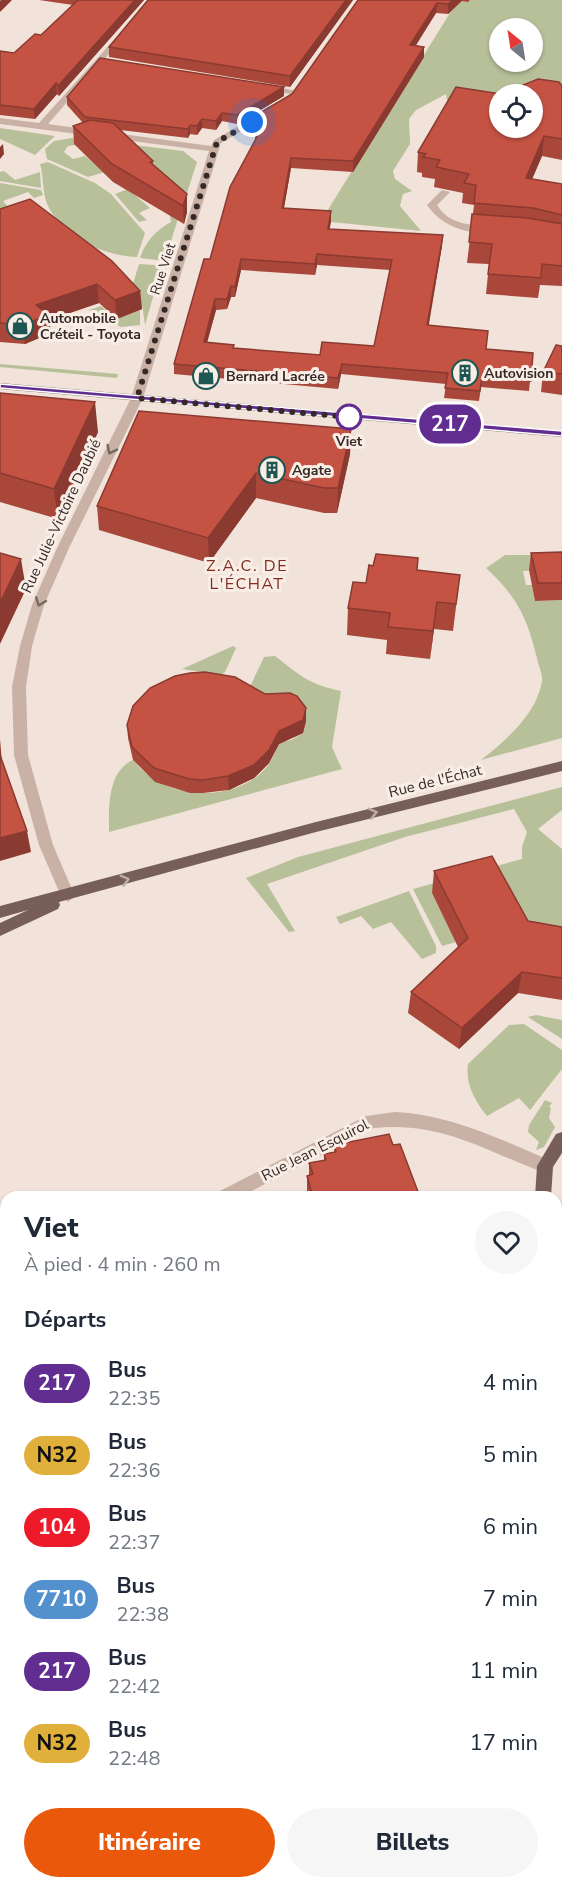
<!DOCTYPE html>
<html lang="fr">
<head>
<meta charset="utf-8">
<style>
  :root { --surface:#fff; --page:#f6f6f7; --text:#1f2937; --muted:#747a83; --accent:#ea580c }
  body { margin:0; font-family:"Nunito Sans",sans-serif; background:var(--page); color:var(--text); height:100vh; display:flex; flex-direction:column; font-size:22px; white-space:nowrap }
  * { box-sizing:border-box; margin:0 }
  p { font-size:20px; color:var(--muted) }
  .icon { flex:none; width:33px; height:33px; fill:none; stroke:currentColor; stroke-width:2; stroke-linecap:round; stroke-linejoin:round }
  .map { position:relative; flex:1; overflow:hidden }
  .details { position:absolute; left:0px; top:1191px; width:562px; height:698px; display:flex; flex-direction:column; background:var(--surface); border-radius:18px 18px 0 0; box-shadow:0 2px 4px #0004 }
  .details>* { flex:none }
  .badge { padding:0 12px; border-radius:20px; font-size:21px; line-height:39px }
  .needle { width:39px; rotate:330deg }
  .tools { position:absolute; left:489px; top:18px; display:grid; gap:12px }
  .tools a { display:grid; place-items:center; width:54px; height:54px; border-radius:50%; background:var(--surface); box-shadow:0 2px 4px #0004; font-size:30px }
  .you { position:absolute; width:30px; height:30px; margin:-15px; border:4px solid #fff; border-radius:50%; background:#1a73e8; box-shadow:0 0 0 9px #1a73e833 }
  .map>.badge { position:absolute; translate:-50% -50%; box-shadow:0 0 0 3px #fff }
  h2 { padding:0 24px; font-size:22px; line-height:54px }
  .round { display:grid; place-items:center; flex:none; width:63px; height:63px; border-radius:32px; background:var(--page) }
  .overview { display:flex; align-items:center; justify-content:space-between; height:102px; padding:0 24px }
  h1 { font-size:28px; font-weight:800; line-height:45px }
  .primary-button { display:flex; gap:12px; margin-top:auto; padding:12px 24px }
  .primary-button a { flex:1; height:69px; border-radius:36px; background:var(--accent); color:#fff; font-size:24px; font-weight:800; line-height:69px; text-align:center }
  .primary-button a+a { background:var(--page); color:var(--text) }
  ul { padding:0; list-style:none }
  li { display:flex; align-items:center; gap:18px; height:72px; padding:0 24px }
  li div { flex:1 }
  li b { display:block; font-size:22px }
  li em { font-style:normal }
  li .badge { min-width:66px; font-weight:700; text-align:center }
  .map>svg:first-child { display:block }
  .green { fill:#b8c09a; fill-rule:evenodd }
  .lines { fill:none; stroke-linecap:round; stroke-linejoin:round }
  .minor { fill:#c9b1a6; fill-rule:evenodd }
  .major { fill:#775e58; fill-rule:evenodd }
  .wall { fill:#a9473a; fill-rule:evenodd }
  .shaded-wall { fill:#8a3a30 }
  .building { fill:#c55344; stroke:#8a3a30; stroke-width:1.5; fill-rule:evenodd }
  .oneway { stroke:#786660 }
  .oneway2 { stroke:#beada6 }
  .line { fill:#622d91; stroke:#fff; stroke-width:1.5 }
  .walk { stroke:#352927; stroke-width:6; stroke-dasharray:0 10.8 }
  .stop-dot { fill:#fff; stroke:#622d91; stroke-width:3 }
  .labels { text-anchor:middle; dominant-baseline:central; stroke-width:6; stroke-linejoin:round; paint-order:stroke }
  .far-street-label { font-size:14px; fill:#352927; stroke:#f9eee6 }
  .far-poi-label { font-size:14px; font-weight:bold; fill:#352927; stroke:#f9eee6; text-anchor:start }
  .far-stop-label { font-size:14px; font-weight:bold; fill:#352927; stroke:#f9eee6 }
  .street-label { font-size:15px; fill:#352927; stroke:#f9eee6 }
  .neighbourhood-label { font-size:16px; letter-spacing:1.5px; fill:#832c21; stroke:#f9eee6 }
</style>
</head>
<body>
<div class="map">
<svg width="562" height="1888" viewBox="0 0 562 1888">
  <rect width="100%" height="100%" fill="#f1e3da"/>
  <path class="green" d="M458,0h104v100l-27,-7 -88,7 -1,-6 -30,16 -7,9 1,25 -17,27 2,8 17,12 -9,3 -3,12 21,25 -100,-10zM500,28h32v34h-32z
    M0,128l55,8 -20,19 -35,-16z
    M72,138l23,4 -27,4 -4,6 9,7 12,-3 20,16 -17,5 -41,-18 -2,-10 9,-8z
    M126,144l57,7 14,11 -11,34z
    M48,162l47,21 16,11 34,39 -8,24c-33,-1 -74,-20 -89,-51 -6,-12 -4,-29 -8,-42z
    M4,171l11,9 25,-8 1,16 -41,-7v-9z
    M0,183l41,7 2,5 -9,3 -6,-6 -25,9 7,8 -10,24z
    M128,189l22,19 -11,5 8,7 -8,2 -24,-28z
    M180,212l-15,49 -25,-3c5,-16 16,-28 31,-36l-1,-6z
    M139,264l15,1 7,4 -16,56 -3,-21 -10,-17z
    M101,306l16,13 23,-9v15l-19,2 -32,-17z
    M0,364l118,10 -1,4 -117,-11z
    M505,555h39l4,15 -25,1 3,14h6l3,16 27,-1v138l-81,22c25,-20 56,-46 61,-79 1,-7 -4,-16 -5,-23 -10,-41 -20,-61 -51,-90z
    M233,646l3,2 -11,24 -4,3 -39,-6z
    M275,656c26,20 33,28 66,35l-9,56 10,22 -233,63c0,-25 -2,-60 24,-72 28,38 95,45 130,11 8,-8 12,-18 16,-29l12,-2 12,-7 3,-12 -60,-26 18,-38z
    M562,787v23l-24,19 24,20v101l-130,-57 24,49 -14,4 -29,-57 109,-30v-12l5,-15 -13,-23 -109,28 -138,47 28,47 -6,1 -43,-54 52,-21z
    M409,891l27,55v7l-14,6 -31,-37 -18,7 -12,-13 -21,8 -4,-7z
    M536,1015l26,5v19l-34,-22z
    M524,1024l38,26v19l-32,41 -11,-12 -32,18c-12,-15 -22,-32 -19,-52l41,-39z
    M545,1100l7,3 -3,4 2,1 -2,10 6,9 -11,20 -8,3 3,-8 -11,-10 1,-7z
    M6,1333v549l37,1 -5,5h-38v-553z"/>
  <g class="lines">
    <path class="minor" d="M121,32l3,1v4l-76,87 163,22 3,-6 54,-31 8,2 -55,32 -78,255 -74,150 -25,57 -12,41 -6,41 2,68 25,90 22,51 -7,6 -7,-6 -22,-51 -25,-90 -2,-68 8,-41 12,-41 25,-57 74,-150 78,-247 -209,-27v-6l39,5z
      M265,84l35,8 -5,3 -33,-6v-4z
      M442,190l8,2 -13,13c13,21 35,19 57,23v4c-25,4 -53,-6 -67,-27z
      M395,1112c56,3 105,27 156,49l2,5 -2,5 -6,2c-60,-22 -103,-52 -171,-45l-134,69h-24l2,-5 148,-76z
      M6,1301v17l-6,2v-17z
      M562,1691v20l-6,2v-20z
      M119,1882h26l-3,6h-25z
      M242,1882h22l1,6h-22z"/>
    <path class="major" d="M0,383l562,48v6l-562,-48z
      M562,761v10l-246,61 -257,70 1,3 -2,4 -58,27v-13l28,-13 -28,8v-12l316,-84z
      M562,1132v21l-9,14 -2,30h-16l2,-31 19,-32z
      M556,1363l6,2v28l-6,-3z"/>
  </g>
  <path class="wall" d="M39,0h105l-85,96 -2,-2 -22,25 -35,-4v-64l14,2 27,-18 32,-30z
    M148,0h205l-63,87 -181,-30v-10z
    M358,0h112l-2,2 -6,-1 -14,13 -12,-1 -21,32 9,2v10l-71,115 -62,-4 -7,40 47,3 -1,18 112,17 -14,79 58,24 47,4 -4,38 -48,-4 -2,14 -35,-3 2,-14 -105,-10 -3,15 -164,-15v-10l36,-105 45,-118v-9l1,-5h-3v-10l39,-23zM317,265l73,5 -16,76 -54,9 -86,-7 -27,-5 9,-33 11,-1 4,-12h4l6,-27 74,5z
    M562,86v74l-20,-4 -10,23 30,5v102l-22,-1 -2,13 -52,-4 3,-30 -22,-1 7,-58 -12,-2 1,-10 -29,-6 1,-8 -13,-2v-4l-5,-1 1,-20 82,-24z
    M284,87v9l-47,28 -15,-3 -6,9 -14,-2 -5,7 -7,-1 -2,4 -68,-8 33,31v4l34,47 -3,12 -71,-42 -39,-38 -1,-18 10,-3 -16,-18v-8z
    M0,209l140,82 2,18 -25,10 -18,-16 -50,17 2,13 -26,11 -25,-2z
    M562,346v49l-21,-3 2,-20z
    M0,393l98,39 -40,87 -58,-17z
    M351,429l-1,25 -13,59h-13l-68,-15 -47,65 -110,-33 -2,-24z
    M562,552v48l-27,1 -6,-31 2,-17z
    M418,558l-1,12 43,5 -7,56 -19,-2 -4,30 -44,-5 1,-14 -40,-5 1,-27 18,-25 7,-17z
    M265,694l41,14v13l-3,12 -24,11 -10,19 -15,15 -25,12 -26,3h-13l-35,-11 -22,-22 -5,-22 -1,-13z
    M434,871l94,50 34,6v73l-44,-7 -59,56 -51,-36 3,-21 47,-45 -26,-54z
    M334,1145h59l27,52h-113v-21l2,-1v-12l15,-3v-6l10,-2z
    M556,1510l6,14v118l-2,4 -4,-1z
    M403,1882h110l-17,6h-92z"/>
  <path class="shaded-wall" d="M1,0h11l-12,12v-11z
    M135,0h9l-85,96 -1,-10z
    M346,0h7l-63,87v-11z
    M453,0h9l-14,14v-10z
    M437,3l-1,10 -26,42v-10z
    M424,47v10l-71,115v-11z
    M56,83l1,11 -22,25 -1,-10z
    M284,87v9l-47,28v-9z
    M222,113v8l-6,9v-9z
    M202,119v9l-5,7v-9z
    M190,125v9l-2,4v-9z
    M544,136l-2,20 -18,42 2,-20z
    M3,144l1,10 -4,5v-12z
    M291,158v10l-9,50v-10z
    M187,194v18l-3,12 -1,-18z
    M331,211v11l-4,17 1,-10z
    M443,235l-1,11 -15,90v-11z
    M317,254v11l-2,10v-11z
    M241,259v11l-6,27v-10z
    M97,284l2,19 -50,17 2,13 -26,11 -3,-19 14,-20z
    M231,286v11l-4,12v-10z
    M140,291l2,18 -25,10 -2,-19z
    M215,299l1,11 -12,43v-11z
    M342,364l-1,10 -3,15v-11z
    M95,402l3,30 -40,87 -4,-30z
    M351,429l-1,25 -13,59 1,-25z
    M256,473v25l-47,65 -1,-25z
    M21,559l5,30 -26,55v-41z
    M437,602l-3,27 -4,30 3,-28z
    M306,708v13l-3,12 -24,11 -10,19 -15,15 -25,12 -1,-14 51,-45z
    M0,739l3,36 -3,-17z
    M27,831l4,21 -31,9v-23z
    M522,972l-4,21 -59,56 3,-21z
    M562,1860v5l-2,2 -4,2v-7z
    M491,1882h22l-17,6h-22z"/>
  <path class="building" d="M78,0h57l-77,86 -2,-3 -22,26 -34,-4v-54l14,2 21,-19 6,1z
    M148,0h198l-56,76 -181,-29z
    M358,0h95l-5,4 -11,-1 -27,42 14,2 -71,114 -62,-3 -9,50 49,3 -3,18 115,6 -16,90 61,6 -2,18 47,4 -2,28 -49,-5 -2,15 -35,-3 3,-15 -106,-9 -4,14 -164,-14 30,-105h6l20,-72 29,-54 -4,-1 4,-14 -6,-1 39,-23zM317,254l75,6 -18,86 -52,-4 -2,13 -87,-7 1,-3 -30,-3 11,-43h12l4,-13 4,1 6,-28 74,5z
    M100,58l184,29 -47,28 -15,-2 -6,8 -14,-2 -5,7 -7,-1 -2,4 -103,-12 -18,-20z
    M538,79l21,3 3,4v53l-18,-3 -18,42 36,6v31l-29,-7 -59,-5 2,-18 -12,-2 5,-9 -33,-7 4,-7 -17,-3 3,-3 -8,-2 38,-65 45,7h-1v34h32v-34h-15l6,-9z
    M90,120l23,3 40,38 -3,1 37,32 -4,12 -71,-42 -39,-38z
    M30,199l82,62 28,30 -25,9 -18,-16 -61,21 13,10 -27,10 -22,-2v-114z
    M472,214l56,4 34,6v42l-20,-2 -1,14 -53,-4 4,-30 -23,-2z
    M556,345l6,1v28l-19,-2z
    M0,393l95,9 -41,87 -54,-16z
    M139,411l212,18 -13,59h-14l-68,-15 -48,65 -111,-32z
    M562,552v31h-24l-7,-30z
    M0,553l21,6 -21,44z
    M376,554l42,4 -1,12 43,5 -4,29 -19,-2 -4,29 -45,-4 2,-14 -42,-5 5,-26 13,1 3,-18 4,1z
    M205,672l30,5 30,17 25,-1 7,3 9,12 -3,12 -24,11 -10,19 -15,15 -26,11 -25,4 -14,-1 -35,-11 -22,-21 -5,-22 6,-19 17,-18 25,-12 15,-3z
    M0,755l27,76 -27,7z
    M492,856l36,65 34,6v51l-40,-6 -60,56 -51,-36 57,-54 -34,-67z
    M389,1134l4,11 7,-1 20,53h-107l-6,-21 6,-2 -4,-11 17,-3 -2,-6 12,-2 -2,-7z
    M556,1510l6,14v106l-3,-1h-3z
    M562,1775v85l-6,2v-85z
    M408,1882h83l-17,6h-64z"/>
  <defs><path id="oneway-chevron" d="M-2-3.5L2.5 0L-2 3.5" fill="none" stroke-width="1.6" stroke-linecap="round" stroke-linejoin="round" transform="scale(1.5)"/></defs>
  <g class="oneway">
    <use href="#oneway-chevron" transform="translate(111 450) rotate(116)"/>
    <use href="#oneway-chevron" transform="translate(40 602) rotate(111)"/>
  </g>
  <g class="oneway2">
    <use href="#oneway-chevron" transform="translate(373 813) rotate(-14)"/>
    <use href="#oneway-chevron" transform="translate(125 880) rotate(-15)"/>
  </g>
  <path class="line" d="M0,384l562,47v5l-562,-48z"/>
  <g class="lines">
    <path class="walk" d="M252,122l-35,20 -80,256 212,19"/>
  </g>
  <defs>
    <symbol id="shop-ring" viewBox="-11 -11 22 22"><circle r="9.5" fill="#f9eee6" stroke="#1d5652" stroke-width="1.5"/><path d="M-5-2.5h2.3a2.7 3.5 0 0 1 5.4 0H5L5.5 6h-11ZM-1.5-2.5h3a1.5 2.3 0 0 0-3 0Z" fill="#1d5652"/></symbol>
    <symbol id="building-ring" viewBox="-11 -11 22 22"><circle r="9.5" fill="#f9eee6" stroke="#1d5652" stroke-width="1.5"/><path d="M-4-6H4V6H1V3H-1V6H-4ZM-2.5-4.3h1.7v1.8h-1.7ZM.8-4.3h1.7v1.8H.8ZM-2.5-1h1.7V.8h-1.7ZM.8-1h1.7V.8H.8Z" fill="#1d5652"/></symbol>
  </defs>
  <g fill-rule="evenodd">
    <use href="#shop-ring" x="5" y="311" width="30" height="30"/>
    <use href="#building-ring" x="450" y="358" width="30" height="30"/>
    <use href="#shop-ring" x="191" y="361" width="30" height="30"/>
    <use href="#building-ring" x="257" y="455" width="30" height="30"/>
  </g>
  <circle class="stop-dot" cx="349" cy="417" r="12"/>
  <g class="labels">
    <g class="far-street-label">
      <text transform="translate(163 269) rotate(-72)">Rue Viet</text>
    </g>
    <g class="far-poi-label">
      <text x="40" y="318">Automobile<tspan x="40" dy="16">Créteil - Toyota</tspan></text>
      <text x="484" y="373">Autovision</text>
      <text x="226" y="376">Bernard Lacrée</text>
      <text x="292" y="470">Agate</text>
    </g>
    <g class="far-stop-label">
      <text x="349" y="441">Viet</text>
    </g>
    <g class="street-label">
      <text transform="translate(61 516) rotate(-65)">Rue Julie-Victoire Daubié</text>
      <text transform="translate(435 781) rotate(-14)">Rue de l'Échat</text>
      <text transform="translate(315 1150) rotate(-27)">Rue Jean Esquirol</text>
    </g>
    <g class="neighbourhood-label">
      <text x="247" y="566">Z.A.C. DE<tspan x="247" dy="18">L'ÉCHAT</tspan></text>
    </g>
  </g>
</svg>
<div class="tools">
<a><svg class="needle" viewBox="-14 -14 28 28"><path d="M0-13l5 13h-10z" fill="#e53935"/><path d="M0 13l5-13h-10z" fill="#747a83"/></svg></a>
<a><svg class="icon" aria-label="locate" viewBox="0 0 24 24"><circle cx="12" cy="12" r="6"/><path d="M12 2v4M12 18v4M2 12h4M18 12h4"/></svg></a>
</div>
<div class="you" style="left:252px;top:122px"></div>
<b class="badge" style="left:450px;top:424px;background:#622d91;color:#fff">217</b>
<section class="details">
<div class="overview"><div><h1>Viet</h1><p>À pied · 4 min · 260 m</p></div><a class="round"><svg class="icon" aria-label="heart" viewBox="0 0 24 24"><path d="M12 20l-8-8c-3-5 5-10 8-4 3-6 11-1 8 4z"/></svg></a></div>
<h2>Départs</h2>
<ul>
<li><span class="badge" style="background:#622d91;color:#fff">217</span><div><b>Bus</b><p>22:35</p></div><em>4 min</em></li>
<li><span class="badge" style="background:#e0b03a;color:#111">N32</span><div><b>Bus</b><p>22:36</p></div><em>5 min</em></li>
<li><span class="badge" style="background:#ed1b2a;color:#fff">104</span><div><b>Bus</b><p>22:37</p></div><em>6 min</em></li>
<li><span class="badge" style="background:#5291ce;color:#fff">7710</span><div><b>Bus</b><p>22:38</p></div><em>7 min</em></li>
<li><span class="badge" style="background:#622d91;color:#fff">217</span><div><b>Bus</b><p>22:42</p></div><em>11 min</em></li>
<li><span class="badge" style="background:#e0b03a;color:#111">N32</span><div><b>Bus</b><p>22:48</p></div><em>17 min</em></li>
</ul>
<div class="primary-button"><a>Itinéraire</a><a>Billets</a></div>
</section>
</div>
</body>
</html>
